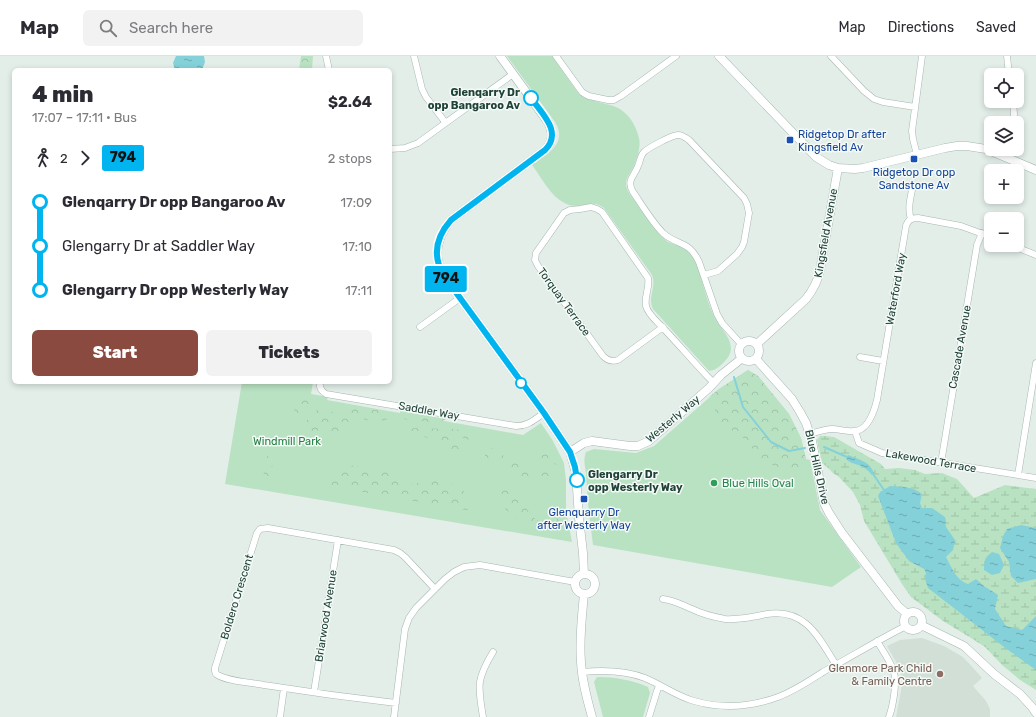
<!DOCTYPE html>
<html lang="en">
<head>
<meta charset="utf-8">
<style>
  :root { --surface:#fff; --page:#f2f2f3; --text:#2b2b33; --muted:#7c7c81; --line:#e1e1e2; --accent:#8a4a40 }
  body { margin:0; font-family:Rubik,sans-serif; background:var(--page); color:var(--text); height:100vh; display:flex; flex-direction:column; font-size:15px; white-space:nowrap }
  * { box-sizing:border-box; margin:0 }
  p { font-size:13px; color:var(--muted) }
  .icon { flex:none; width:22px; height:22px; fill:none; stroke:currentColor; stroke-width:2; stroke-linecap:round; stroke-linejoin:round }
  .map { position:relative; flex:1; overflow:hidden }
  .details { position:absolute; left:12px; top:12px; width:380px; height:316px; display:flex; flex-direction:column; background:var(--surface); border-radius:6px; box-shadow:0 2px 6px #0003 }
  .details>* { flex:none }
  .badge { padding:0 8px; border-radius:3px; font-size:14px; line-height:26px }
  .buttons { position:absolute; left:984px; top:12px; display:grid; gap:8px }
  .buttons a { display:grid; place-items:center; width:40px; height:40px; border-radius:6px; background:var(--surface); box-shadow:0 2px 6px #0003; font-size:20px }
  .map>.badge { position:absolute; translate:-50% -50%; box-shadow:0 0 0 2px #fff }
  .legs { display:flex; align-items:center; gap:6px; height:44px; padding:0 20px; font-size:13px }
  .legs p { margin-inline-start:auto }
  .summary { display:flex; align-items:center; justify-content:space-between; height:68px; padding:0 20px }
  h1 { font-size:22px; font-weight:800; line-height:30px }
  .button { display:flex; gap:8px; margin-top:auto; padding:8px 20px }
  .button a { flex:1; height:46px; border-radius:6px; background:var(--accent); color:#fff; font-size:16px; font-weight:800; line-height:46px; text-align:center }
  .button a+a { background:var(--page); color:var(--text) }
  ul { padding:0 20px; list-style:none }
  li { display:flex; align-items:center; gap:14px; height:44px; font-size:15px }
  li i { display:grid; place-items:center; width:6px; height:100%; margin:0 5px; background:currentColor }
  li i::after { content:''; width:10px; height:10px; margin:-5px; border:3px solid; border-radius:50%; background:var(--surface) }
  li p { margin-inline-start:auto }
  li:first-child i { background:linear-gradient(#0000 50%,currentColor 0) }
  li:last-child i { background:linear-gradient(currentColor 50%,#0000 0) }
  header { display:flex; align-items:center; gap:24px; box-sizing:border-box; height:56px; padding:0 20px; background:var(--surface); border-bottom:1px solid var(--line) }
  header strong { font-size:19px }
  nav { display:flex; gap:22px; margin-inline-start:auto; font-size:14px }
  .search { width:280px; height:36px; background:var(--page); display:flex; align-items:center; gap:10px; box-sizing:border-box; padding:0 14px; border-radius:6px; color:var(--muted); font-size:15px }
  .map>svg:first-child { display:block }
  .built { fill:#d1dfd7 }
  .green { fill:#b9e2c2 }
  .forest { fill:url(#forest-crowns) }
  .wetland { fill:url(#wetland-marsh) }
  .water { fill:url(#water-ripples) }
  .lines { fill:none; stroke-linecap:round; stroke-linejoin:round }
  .stream { stroke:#85d1d9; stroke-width:2 }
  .minor-casing { stroke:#a5b7b0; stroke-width:7 }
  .tertiary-casing { stroke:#a5b7b0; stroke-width:9 }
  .minor { stroke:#fff; stroke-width:6 }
  .tertiary { stroke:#fff; stroke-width:8 }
  .line-1-casing { stroke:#fff; stroke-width:9 }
  .line-1 { stroke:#00b5ef; stroke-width:6 }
  .stop-1-dot { fill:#fff; stroke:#00b5ef; stroke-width:2 }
  .transit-dot { fill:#1a4fb4; stroke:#f4faf7; stroke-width:1.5 }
  .leisure-dot { fill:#2e9e5b; stroke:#f4faf7; stroke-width:1.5 }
  .education-dot { fill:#8d6e63; stroke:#f4faf7; stroke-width:1.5 }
  .labels { text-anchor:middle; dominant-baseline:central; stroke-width:3; stroke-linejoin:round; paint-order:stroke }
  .stop-label { font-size:11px; font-weight:bold; fill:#204237; stroke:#f4faf7; text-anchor:end }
  .transit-label { font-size:11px; fill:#164399; stroke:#f4faf7 }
  .street-label { font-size:11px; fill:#204237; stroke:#f4faf7 }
  .park-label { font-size:11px; fill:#257e42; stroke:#f4faf7 }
  .leisure-label { font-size:11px; fill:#27864d; stroke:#f4faf7; text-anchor:start }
  .education-label { font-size:11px; fill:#785e54; stroke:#f4faf7; text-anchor:end }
</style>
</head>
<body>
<header>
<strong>Map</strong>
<div class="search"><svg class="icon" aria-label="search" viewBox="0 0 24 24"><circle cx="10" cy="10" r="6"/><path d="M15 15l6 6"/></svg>Search here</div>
<nav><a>Map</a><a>Directions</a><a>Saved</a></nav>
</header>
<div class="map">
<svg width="1036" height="661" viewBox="0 0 1036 661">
  <defs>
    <pattern id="forest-crowns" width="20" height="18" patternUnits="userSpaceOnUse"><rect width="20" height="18" fill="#b9e2c2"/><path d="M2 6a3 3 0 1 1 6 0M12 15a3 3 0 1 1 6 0" fill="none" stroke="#9fc3a7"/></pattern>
    <pattern id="wetland-marsh" width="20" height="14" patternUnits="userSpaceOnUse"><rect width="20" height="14" fill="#b9e2c2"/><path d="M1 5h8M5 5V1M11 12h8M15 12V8" fill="none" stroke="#9fc3a7"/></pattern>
    <pattern id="water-ripples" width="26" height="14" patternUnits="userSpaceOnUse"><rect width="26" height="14" fill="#85d1d9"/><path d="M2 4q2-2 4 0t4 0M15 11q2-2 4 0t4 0" fill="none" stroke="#6cabb1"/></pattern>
  </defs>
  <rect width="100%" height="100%" fill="#e3eee9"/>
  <path class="built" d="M922,582l22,8 19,11 12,13 7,8 -9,8 13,15 4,8v8h-94l5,-26 1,-12 -2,-10 -13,-23 13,-6z"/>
  <path class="green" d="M507,0h45l26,37c11,9 25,9 38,14 12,5 20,18 23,31 2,9 -2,21 -6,30 -6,10 -10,14 -4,25l31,42 8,7 11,4 8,5 6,6 4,7c5,16 9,34 16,50 7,16 29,31 11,48 -5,5 -8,8 -15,9l-56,-62c-6,-13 4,-21 -1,-34l-48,-67c-11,-8 -15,-2 -27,-2 -22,0 -33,-25 -45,-41 16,-11 36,-22 23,-43z
    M748,314l10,6 31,38 12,24 5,21 4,1 10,50 41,57 -29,20 -239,-42c-3,-24 -6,-47 -7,-72 -1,-8 -3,-13 0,-21l8,-3 42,4 18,-7 65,-57z
    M242,326h71l-2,12 17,3 -1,3 196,35 18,-12 12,18 11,22 2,17v31l6,31 -347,-58z
    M597,621c18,0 35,3 51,10l2,6 -7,24h-40l-9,-35z"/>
  <path class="forest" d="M301,0h12l-1,14h-13z
    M748,314l10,6 31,38 12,24 5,21 -13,13 -33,-11 -12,-20 -18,-12 -10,-5 -10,-28 9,-7z
    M298,343h8l3,3v3l-8,5 -2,4 -5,-4 2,-10z
    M337,347l56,10c-1,2 -2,4 -4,5 -12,9 -40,-3 -51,-10z
    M318,353c12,-1 29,10 39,16 -4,2 -10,6 -14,7 -11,1 -22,-6 -32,2l-8,-2 -2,-4 2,-7 4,-1z
    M400,355l46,8 -8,4h-5l-11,-2 -19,-2 -3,-2z
    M414,372l42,1 19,7 1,4 -2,2 -15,-6 -3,1 3,9c6,3 13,3 18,7v2h-9l-11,-4 -14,-5 -15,-8 -11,-3 -8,-5z
    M492,392l15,10 24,10 27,3 4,4 -1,7 -28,-4 -10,-1 -6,-2 -7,-5 -20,-10 -5,-4v-3z
    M537,393h16l8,13v3l-28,-4 -2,-4 1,-6z
    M267,400l6,3 1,3 -2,2 1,7 -6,8c-5,-8 -6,-10 -5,-20h4z
    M349,409l46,8 3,7 13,5 7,-2 4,-4 16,1 25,8 3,11 7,6 -1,6 -145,-25 -1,-4 17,-16z
    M507,433l9,1c7,12 14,31 29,33 3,0 7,-1 10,-2l8,-12 3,12 -1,4 -15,2 -31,-7 -14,-11 -6,-10 -2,-6z"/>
  <path class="wetland" d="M820,380h5l9,1 47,27 4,5 14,-1 16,2 10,4 17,-1 15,6 17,19 31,-13 31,4v201l-16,-10 -18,-15 -17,-18 -14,-9 -28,-17 -32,-24 -9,-13 -38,-63 -4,-16 -7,-13 -14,-15 -6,-4 -6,-6 -5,-4 -5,-23z"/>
  <path class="water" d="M176,0h28l1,6 -3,8h-27l-2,-7z
    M848,399c12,5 21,6 26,18l-3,1c-3,-4 -8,-8 -13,-9 -5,-2 -8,-2 -12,-6z
    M890,430c11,1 23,0 32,8l-2,9 2,5h10l13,9 1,10 9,13 -2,10 -7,7c6,11 10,23 22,27l8,-5 8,7 14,9 -3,14 11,17 16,4 14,-14v54l-32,-23 -76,-59 -3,-9 1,-6 -2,-4 -15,-8 -13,-18 -18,-47 2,-4z
    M1021,469l15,3v51l-18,4 -7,-7 -2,-14 -9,-14 3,-12 4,-7z
    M992,496l7,2 5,11 -4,8 -8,2 -8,-5c0,-9 0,-12 8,-18z"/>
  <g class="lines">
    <path class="stream" d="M734,321l9,30 28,35 18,9 16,-3
      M824,391l23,10
      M873,418l11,16"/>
    <defs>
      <path id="minor" d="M326,0l3,14
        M414,0l8,33 4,8 19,25
        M556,0l26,36 3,2 4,2 19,4h6l7,-4 55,-40
        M831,0l33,35 10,8 9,3 32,5
        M1007,0l2,19
        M1013,45l1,13 -1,9
        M390,93l15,-1 13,-5 95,-69
        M917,99l-4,-16 -1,-8 10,-75
        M911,163c-4,-11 0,-23 2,-34
        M1011,189l25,10
        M704,219l14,-4 19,-17 5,-7 2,-5 5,-29 -2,-9 -3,-6 -55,-58c-4,-3 -7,-5 -11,-5 -6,0 -30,13 -34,17 -4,4 -4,10 -6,14 -4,11 -12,14 -5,26 9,13 19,30 30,41 14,13 26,7 36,29l18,52 5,9 19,21
        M420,271l40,-29
        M663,271l-45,33c-6,2 -11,0 -15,-4l-65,-90 -3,-6 1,-7 28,-40 6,-3 10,-1 11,-2 6,2 5,3 46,66c2,10 -4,18 -2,28 2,9 13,17 19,24 14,15 28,31 42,46l7,7
        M860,301l23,4
        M320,326c-1,5 1,9 6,12l190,32c12,0 18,-6 28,-13
        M855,375l4,12 23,10 154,25
        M810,378c7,-2 15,-5 22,-5 7,0 15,3 22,2 14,0 20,-19 23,-31l29,-174c2,-6 5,-8 12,-8l43,8 30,11
        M941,407l36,-218 5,-12
        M1018,419l18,-112
        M663,543c11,1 19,6 29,10 10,5 22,8 33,10 15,1 28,-2 42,-5 39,-6 52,24 69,51
        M877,585c6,10 14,21 17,31 3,11 -1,34 -5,45
        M582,616c21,-2 42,-2 63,6 17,7 31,18 49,23 28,8 57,6 84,-4 16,-6 31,-16 45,-25 28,-15 55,-32 83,-46
        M314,636l24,-152
        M396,647c-44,-5 -88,-11 -132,-18 -14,-3 -36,-3 -48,-11l-1,-3v-3l42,-135 3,-4 8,-1 126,22 6,3 5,4 30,32
        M280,661l4,-29
        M394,661l11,-88 4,-11 7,-10 29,-29 9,-7 10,-5 16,-2 95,17
        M483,661c-5,-31 -7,-37 10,-65
        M649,661l8,-26 2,-5"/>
      <path id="tertiary" d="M500,0l48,66c6,11 5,20 -3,28l-94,70c-14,17 -19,36 -7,56l100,137 26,39 6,21 3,45 4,35 1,21
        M719,0l97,101 13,8 9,3 17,1 8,-1 82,-20 12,-2h10l19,3 50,21
        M739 295a10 10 0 1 1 20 0a10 10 0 1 1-20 0Z
        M757,288l49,-45c7,-9 12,-18 14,-29l18,-102
        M756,303l36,40 8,13 6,11 6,18 12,62 5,10 13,20 56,73 9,8
        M570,396l14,-9 8,-2 38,5h8l11,-5 60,-53 12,-13 20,-16
        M575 528a10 10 0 1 1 20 0a10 10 0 1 1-20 0Z
        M584,538c-2,22 -5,45 -3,68 1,19 6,37 11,55
        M904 565a9 9 0 1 1 18 0a9 9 0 1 1-18 0Z
        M921,569l43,21 30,28 26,20 12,13 4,6"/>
    </defs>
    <use href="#minor" class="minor-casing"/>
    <use href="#tertiary" class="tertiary-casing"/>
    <use href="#minor" class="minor"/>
    <use href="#tertiary" class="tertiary"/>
  </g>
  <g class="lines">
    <defs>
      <path id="line-1" d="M531,42c11,16 32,34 14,52l-94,70c-15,17 -19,36 -7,56l100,137 26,39 5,15 2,13"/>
    </defs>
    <use href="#line-1" class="line-1-casing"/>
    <use href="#line-1" class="line-1"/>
  </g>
  <g class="stop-1-dot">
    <circle cx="531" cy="42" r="7"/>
    <circle cx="521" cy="327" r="5"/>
    <circle cx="577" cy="424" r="7"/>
  </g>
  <g class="transit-dot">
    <rect x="786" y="80" width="8" height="8" rx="2"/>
    <rect x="910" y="99" width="8" height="8" rx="2"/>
    <rect x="580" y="439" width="8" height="8" rx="2"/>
  </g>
  <circle class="leisure-dot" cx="714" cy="427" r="4"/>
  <circle class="education-dot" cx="940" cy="618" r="4"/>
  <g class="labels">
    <g class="stop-label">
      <text x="520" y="36">Glenqarry Dr<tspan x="520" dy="13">opp Bangaroo Av</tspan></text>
      <text x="588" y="418" text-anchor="start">Glengarry Dr<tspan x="588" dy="13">opp Westerly Way</tspan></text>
    </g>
    <g class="transit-label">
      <text x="798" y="78" text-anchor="start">Ridgetop Dr after<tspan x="798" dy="13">Kingsfield Av</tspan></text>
      <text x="914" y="116">Ridgetop Dr opp<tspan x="914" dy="13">Sandstone Av</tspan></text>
      <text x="584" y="456">Glenquarry Dr<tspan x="584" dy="13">after Westerly Way</tspan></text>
    </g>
    <g class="street-label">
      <text transform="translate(826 177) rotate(-80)">Kingsfield Avenue</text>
      <text transform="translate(896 233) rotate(-80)">Waterford Way</text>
      <text transform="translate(564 246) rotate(54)">Torquay Terrace</text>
      <text transform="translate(960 291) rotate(-80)">Cascade Avenue</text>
      <text transform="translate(429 355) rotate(10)">Saddler Way</text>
      <text transform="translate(673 363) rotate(-40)">Westerly Way</text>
      <text transform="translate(931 405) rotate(10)">Lakewood Terrace</text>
      <text transform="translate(817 411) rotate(77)">Blue Hills Drive</text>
      <text transform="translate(237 541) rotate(-73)">Boldero Crescent</text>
      <text transform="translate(326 560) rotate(-81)">Briarwood Avenue</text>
    </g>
    <g class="park-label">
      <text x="287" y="385">Windmill Park</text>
    </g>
    <g class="leisure-label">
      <text x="722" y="427">Blue Hills Oval</text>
    </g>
    <g class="education-label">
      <text x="932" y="612">Glenmore Park Child<tspan x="932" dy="13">&amp; Family Centre</tspan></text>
    </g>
  </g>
</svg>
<div class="buttons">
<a><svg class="icon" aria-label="locate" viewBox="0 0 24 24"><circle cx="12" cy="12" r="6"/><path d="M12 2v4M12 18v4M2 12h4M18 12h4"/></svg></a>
<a><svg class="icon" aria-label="layers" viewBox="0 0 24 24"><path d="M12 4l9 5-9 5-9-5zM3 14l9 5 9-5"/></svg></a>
<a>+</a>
<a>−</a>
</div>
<b class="badge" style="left:446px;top:223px;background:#00b5ef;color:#111">794</b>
<section class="details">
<div class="summary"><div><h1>4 min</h1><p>17:07 – 17:11 · Bus</p></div><b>$2.64</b></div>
<div class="legs"><svg class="icon" aria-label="walk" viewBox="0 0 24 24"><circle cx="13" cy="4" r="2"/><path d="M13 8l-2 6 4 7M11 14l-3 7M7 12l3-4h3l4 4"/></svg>2<svg class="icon" aria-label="forward" viewBox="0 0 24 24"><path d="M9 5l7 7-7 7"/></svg><b class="badge" style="background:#00b5ef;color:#111">794</b><p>2 stops</p></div>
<ul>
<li><i style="color:#00b5ef"></i><b>Glenqarry Dr opp Bangaroo Av</b><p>17:09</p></li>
<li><i style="color:#00b5ef"></i><span>Glengarry Dr at Saddler Way</span><p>17:10</p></li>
<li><i style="color:#00b5ef"></i><b>Glengarry Dr opp Westerly Way</b><p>17:11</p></li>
</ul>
<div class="button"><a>Start</a><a>Tickets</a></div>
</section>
</div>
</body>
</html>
